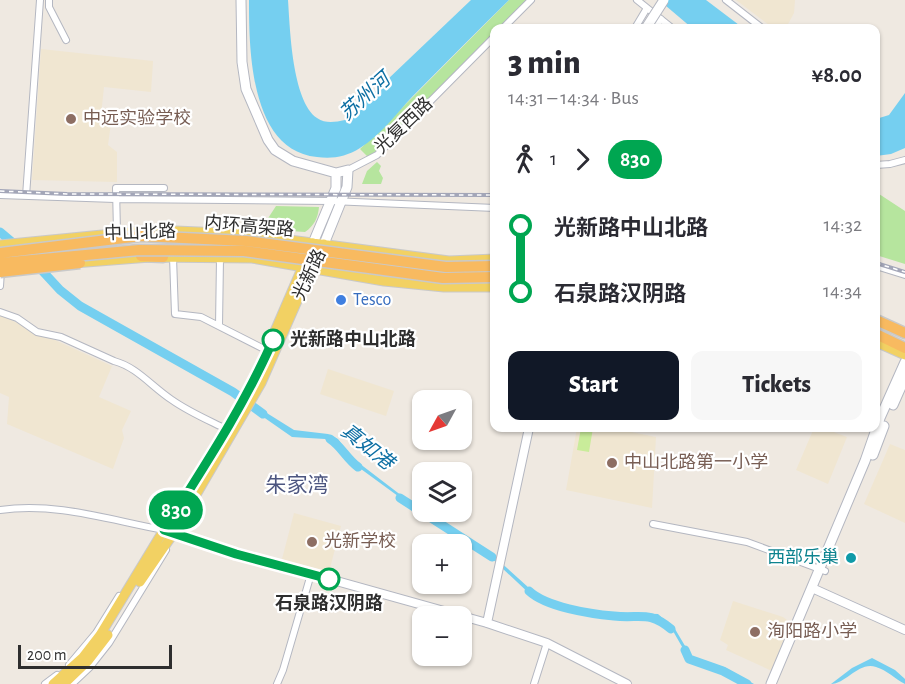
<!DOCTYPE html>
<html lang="en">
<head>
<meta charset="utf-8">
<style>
  :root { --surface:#fff; --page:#f7f7f7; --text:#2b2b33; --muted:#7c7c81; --accent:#111827 }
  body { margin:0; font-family:"Alegreya Sans","Noto Sans SC",sans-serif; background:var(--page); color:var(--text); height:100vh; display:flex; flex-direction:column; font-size:22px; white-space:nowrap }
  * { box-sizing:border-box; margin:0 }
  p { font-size:20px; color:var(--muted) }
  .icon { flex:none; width:33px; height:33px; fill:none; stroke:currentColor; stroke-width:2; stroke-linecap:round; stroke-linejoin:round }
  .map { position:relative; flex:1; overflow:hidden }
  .side { position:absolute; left:490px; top:24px; width:390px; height:408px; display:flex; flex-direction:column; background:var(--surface); border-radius:12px; box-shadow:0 2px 4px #0004 }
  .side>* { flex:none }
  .badge { padding:0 12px; border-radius:20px; font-size:21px; line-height:39px }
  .needle { width:39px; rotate:230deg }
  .tools { position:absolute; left:412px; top:390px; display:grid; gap:12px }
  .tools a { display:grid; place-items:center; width:60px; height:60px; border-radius:12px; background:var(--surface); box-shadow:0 2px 4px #0004; font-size:30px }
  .scale { position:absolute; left:18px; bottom:15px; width:154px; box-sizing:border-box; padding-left:6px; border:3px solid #2e2e2e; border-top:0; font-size:16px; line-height:21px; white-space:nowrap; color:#2e2e2e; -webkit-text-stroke:4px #fff; paint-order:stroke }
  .map>.badge { position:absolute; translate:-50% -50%; box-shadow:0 0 0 3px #fff }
  .legs { display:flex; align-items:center; gap:9px; height:66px; padding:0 18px; font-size:20px }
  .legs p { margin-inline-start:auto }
  .head { display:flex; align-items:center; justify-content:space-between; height:102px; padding:0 18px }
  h1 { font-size:33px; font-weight:800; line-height:45px }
  .primary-button { display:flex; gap:12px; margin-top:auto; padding:12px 18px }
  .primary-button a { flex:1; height:69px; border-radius:12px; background:var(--accent); color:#fff; font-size:24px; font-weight:800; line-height:69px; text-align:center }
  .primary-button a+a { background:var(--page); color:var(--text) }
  ul { padding:0 18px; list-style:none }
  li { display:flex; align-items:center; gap:21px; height:66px; font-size:22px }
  li i { display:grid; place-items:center; width:9px; height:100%; margin:0 8px; background:currentColor }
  li i::after { content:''; width:15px; height:15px; margin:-8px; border:4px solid; border-radius:50%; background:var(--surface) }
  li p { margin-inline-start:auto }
  li:first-child i { background:linear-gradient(#0000 50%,currentColor 0) }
  li:last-child i { background:linear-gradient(currentColor 50%,#0000 0) }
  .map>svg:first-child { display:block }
  .education { fill:#f0e6d1 }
  .green { fill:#b6e59e }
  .pitch { fill:#c9ec9a }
  .water { fill:#75cff0 }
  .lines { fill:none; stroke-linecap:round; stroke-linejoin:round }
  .river { stroke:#75cff0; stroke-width:9 }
  .minor-casing { stroke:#b4b7c1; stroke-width:8 }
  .tertiary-casing { stroke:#b4b7c1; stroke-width:10 }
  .secondary-casing { stroke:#b4b7c1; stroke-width:11 }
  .primary-casing { stroke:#c9c9c9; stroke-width:11 }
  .trunk-casing { stroke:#c9c9c9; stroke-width:13 }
  .minor { stroke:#fff; stroke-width:6 }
  .tertiary { stroke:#fff; stroke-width:8 }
  .secondary { stroke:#fff; stroke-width:9 }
  .primary { stroke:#f2d163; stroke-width:9 }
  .trunk { stroke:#f8ba60; stroke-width:10 }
  .rail-casing { stroke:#a3a6b8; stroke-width:4 }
  .rail { stroke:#fff; stroke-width:1.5; stroke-dasharray:4.5; stroke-linecap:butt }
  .secondary-bridge-casing { stroke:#b4b7c1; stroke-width:11; stroke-linecap:butt }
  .trunk-bridge-casing { stroke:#c9c9c9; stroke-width:13; stroke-linecap:butt }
  .secondary-bridge { stroke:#fff; stroke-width:9 }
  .trunk-bridge { stroke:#f8ba60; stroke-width:10 }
  .line-1-casing { stroke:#fff; stroke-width:14 }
  .line-1 { stroke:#00a651; stroke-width:9 }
  .education-dot { fill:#8d6e63; stroke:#fff; stroke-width:2 }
  .shop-dot { fill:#3f7fe0; stroke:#fff; stroke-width:2 }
  .stop-1-dot { fill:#fff; stroke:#00a651; stroke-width:3 }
  .culture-dot { fill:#0f9aa8; stroke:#fff; stroke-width:2 }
  .labels { text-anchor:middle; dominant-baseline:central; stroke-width:4.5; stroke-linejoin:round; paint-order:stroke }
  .education-label { font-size:18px; fill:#785e54; stroke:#fff; text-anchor:start }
  .street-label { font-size:18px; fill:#2e2e2e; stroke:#fff }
  .shop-label { font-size:18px; fill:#366cbe; stroke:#fff; text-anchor:start }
  .stop-label { font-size:18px; font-weight:bold; fill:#2e2e2e; stroke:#fff; text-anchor:start }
  .culture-label { font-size:18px; fill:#0d838f; stroke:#fff; text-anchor:end }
  .water-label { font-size:20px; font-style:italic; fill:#0d6fa3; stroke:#fff }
  .quarter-label { font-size:21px; fill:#4d5680; stroke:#fff }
</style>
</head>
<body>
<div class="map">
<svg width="905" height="684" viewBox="0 0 905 684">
  <rect width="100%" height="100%" fill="#efe9e1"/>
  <path class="education" d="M736,0h59l-1,13 -8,15h-13z
    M41,49l112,12 -2,31 -47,-5 -3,28 10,8 -3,22 9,7v30l-85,-2z
    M0,315l112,51 -13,31 32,14 -9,19 2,8 -11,31 -106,-45 2,-27 -9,-4z
    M328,369l66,22 -8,25 -66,-22z
    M577,428h34l45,9 -4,71 -86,-18z
    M814,428h9l24,9 -19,47 -32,-14z
    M890,444l15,6v73l-41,-19z
    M294,513l47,13 -12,46 -47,-13z
    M733,601l50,16 8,6 -19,48 -46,-21 2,-5 -8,-5z"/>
  <path class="green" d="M509,0h19l-29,28h-4v5l-126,125 -9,-9 24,-23z
    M377,162l4,4 -2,5 4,7 -2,6h-19l5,-13z
    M876,192l29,19v53l-29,-9z
    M276,206l43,1c-1,11 -5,19 -14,25l-44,-3z"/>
  <path class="pitch" d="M581,428h12l-4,24 -12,-2z"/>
  <path class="water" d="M249,0h39c2,28 4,101 29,118 9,6 18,4 28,2l126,-120h38c-33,32 -65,65 -97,97 -16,17 -32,39 -52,51 -14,9 -28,11 -43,9 -67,-6 -68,-108 -68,-157z
    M659,0h47l37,28h-51z
    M905,93v55l-14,6 -15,2v-37l13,-4z
    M254,405l40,25 34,4 10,5 13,18 72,55h3l60,37 53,48 14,6 30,8 75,3 17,15 16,27 35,12 28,16h-12l-19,-13 -34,-12 -16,-28 -16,-14 -74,-4 -31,-8 -19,-8 -48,-45 -83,-53 -52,-38 -13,-16 -12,-6 -33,-2 -40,-28z
    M872,658l23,12 10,9v5c-10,-5 -18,-14 -29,-17 -17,-6 -30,17 -45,17l21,-16z"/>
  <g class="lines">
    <path class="river" d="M0,232l19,16
      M36,264l24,26 20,16 153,86 30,22
      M330,439c11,7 17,20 28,28
      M400,498l92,59
      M529,591c17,16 61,23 85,25 26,3 34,-6 57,13
      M685,650l4,9 34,12 24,13"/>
    <defs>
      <path id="minor" d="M49,0v7l17,33
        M637,0l35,28
        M726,0l36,28
        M503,28l28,-28
        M635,28l12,-20
        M655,28l6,-9
        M876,165l14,-1 15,-4
        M348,170l29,-15 118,-119
        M0,195l115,4 216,2 164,7
        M26,196l14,-196
        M117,232l-1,-44h48
        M173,257l2,57 26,3 67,34
        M876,266l29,9
        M0,286l1,-15
        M0,312l17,6 20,14 24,5 53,24c23,6 38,26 58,39 17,12 36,20 54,29
        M219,326l1,-68
        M0,510c57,-8 109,10 164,20
        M653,524l94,18 78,29
        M69,665l27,-32 23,-37
        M45,684l12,-9
        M72,684l18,-17 19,-24 57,-93
        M277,684l6,-14 28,-96
        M534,684l13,-41"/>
      <path id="tertiary" d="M169,532l67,21 251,70 60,20 80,41
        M812,588l93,42
        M487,623l42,-195"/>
      <path id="secondary" d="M241,0l1,62 4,27 22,51 7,10 18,11 43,12 12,-3 -1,17 -23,57
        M313,243l23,-55v-15
        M893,405l12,-27
        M873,455l11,-29
        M771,684l94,-223 15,-43 25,-56"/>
      <path id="primary" d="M0,245l153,-15 92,4 204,27 46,-2
        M74,263l76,-6 102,1 132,23 60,6h51
        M876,342l29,13
        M140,582l33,-48 88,-151 50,-114 13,-25
        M53,684l30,-27 17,-22 151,-248 62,-144
        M64,684l24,-23 20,-26"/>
      <path id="trunk" d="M141,256l22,1
        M876,320l29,13
        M876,334l29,14"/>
    </defs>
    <use href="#minor" class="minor-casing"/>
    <use href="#tertiary" class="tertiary-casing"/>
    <use href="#secondary" class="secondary-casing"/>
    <use href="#primary" class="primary-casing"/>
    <use href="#trunk" class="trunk-casing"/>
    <use href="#minor" class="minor"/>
    <use href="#tertiary" class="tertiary"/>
    <use href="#secondary" class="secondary"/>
    <use href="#primary" class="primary"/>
    <use href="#trunk" class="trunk"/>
    <defs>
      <path id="rail" d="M0,191l67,3 428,1
        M876,263l29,9"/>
    </defs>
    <use href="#rail" class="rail-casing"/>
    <use href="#rail" class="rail"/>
    <defs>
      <path id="secondary-bridge" d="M646,28l18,-28"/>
      <path id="trunk-bridge" d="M0,253l141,-17 105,5 200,26 49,-1
        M0,263l139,-13 105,1 199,27 52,-1
        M0,272l80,-9"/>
    </defs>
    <use href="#secondary-bridge" class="secondary-bridge-casing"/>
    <use href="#trunk-bridge" class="trunk-bridge-casing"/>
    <use href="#secondary-bridge" class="secondary-bridge"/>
    <use href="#trunk-bridge" class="trunk-bridge"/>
  </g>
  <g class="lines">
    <defs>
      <path id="line-1" d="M273,340c-30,68 -70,128 -109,190l72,24 93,25"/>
    </defs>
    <use href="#line-1" class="line-1-casing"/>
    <use href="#line-1" class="line-1"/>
  </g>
  <g class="education-dot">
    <circle cx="71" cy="119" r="6"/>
    <circle cx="612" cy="463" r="6"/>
    <circle cx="312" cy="542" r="6"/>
    <circle cx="755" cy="632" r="6"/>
  </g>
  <circle class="shop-dot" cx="341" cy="300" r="6"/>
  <g class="stop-1-dot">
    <circle cx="273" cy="340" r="10"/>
    <circle cx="329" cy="579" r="10"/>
  </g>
  <circle class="culture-dot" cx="851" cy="558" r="6"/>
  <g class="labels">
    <g class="education-label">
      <text x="83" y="119">中远实验学校</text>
      <text x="624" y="463">中山北路第一小学</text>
      <text x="324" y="542">光新学校</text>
      <text x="767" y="632">洵阳路小学</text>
    </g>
    <g class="street-label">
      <text transform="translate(404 126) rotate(-44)">光复西路</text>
      <text transform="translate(249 227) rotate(5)">内环高架路</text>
      <text transform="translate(140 233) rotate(-2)">中山北路</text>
      <text transform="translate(310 275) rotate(-65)">光新路</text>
    </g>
    <g class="shop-label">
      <text x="353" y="300">Tesco</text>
    </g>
    <g class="stop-label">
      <text x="290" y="340">光新路中山北路</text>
      <text x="329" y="604" text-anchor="middle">石泉路汉阴路</text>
    </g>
    <g class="culture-label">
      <text x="839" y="558">西部乐巢</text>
    </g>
    <g class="water-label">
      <text transform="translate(365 97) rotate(-42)">苏州河</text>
      <text transform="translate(367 447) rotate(38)">真如港</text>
    </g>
    <g class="quarter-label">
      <text x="297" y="485">朱家湾</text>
    </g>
  </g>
</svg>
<div class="tools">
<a><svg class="needle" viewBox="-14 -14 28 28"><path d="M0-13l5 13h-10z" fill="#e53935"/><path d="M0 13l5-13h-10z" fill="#7c7c81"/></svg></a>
<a><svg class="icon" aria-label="layers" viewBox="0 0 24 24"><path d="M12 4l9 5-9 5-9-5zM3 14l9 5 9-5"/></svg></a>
<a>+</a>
<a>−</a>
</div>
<div class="scale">200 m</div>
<b class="badge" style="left:176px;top:510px;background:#00a651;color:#fff">830</b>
<section class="side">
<div class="head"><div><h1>3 min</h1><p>14:31 – 14:34 · Bus</p></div><b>¥8.00</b></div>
<div class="legs"><svg class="icon" aria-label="walk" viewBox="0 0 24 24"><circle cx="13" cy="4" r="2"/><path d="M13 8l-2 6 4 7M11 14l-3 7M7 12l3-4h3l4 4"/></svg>1<svg class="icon" aria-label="forward" viewBox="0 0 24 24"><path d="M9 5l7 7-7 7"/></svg><b class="badge" style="background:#00a651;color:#fff">830</b></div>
<ul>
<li><i style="color:#00a651"></i><b>光新路中山北路</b><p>14:32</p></li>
<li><i style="color:#00a651"></i><b>石泉路汉阴路</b><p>14:34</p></li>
</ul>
<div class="primary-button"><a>Start</a><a>Tickets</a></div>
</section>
</div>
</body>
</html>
